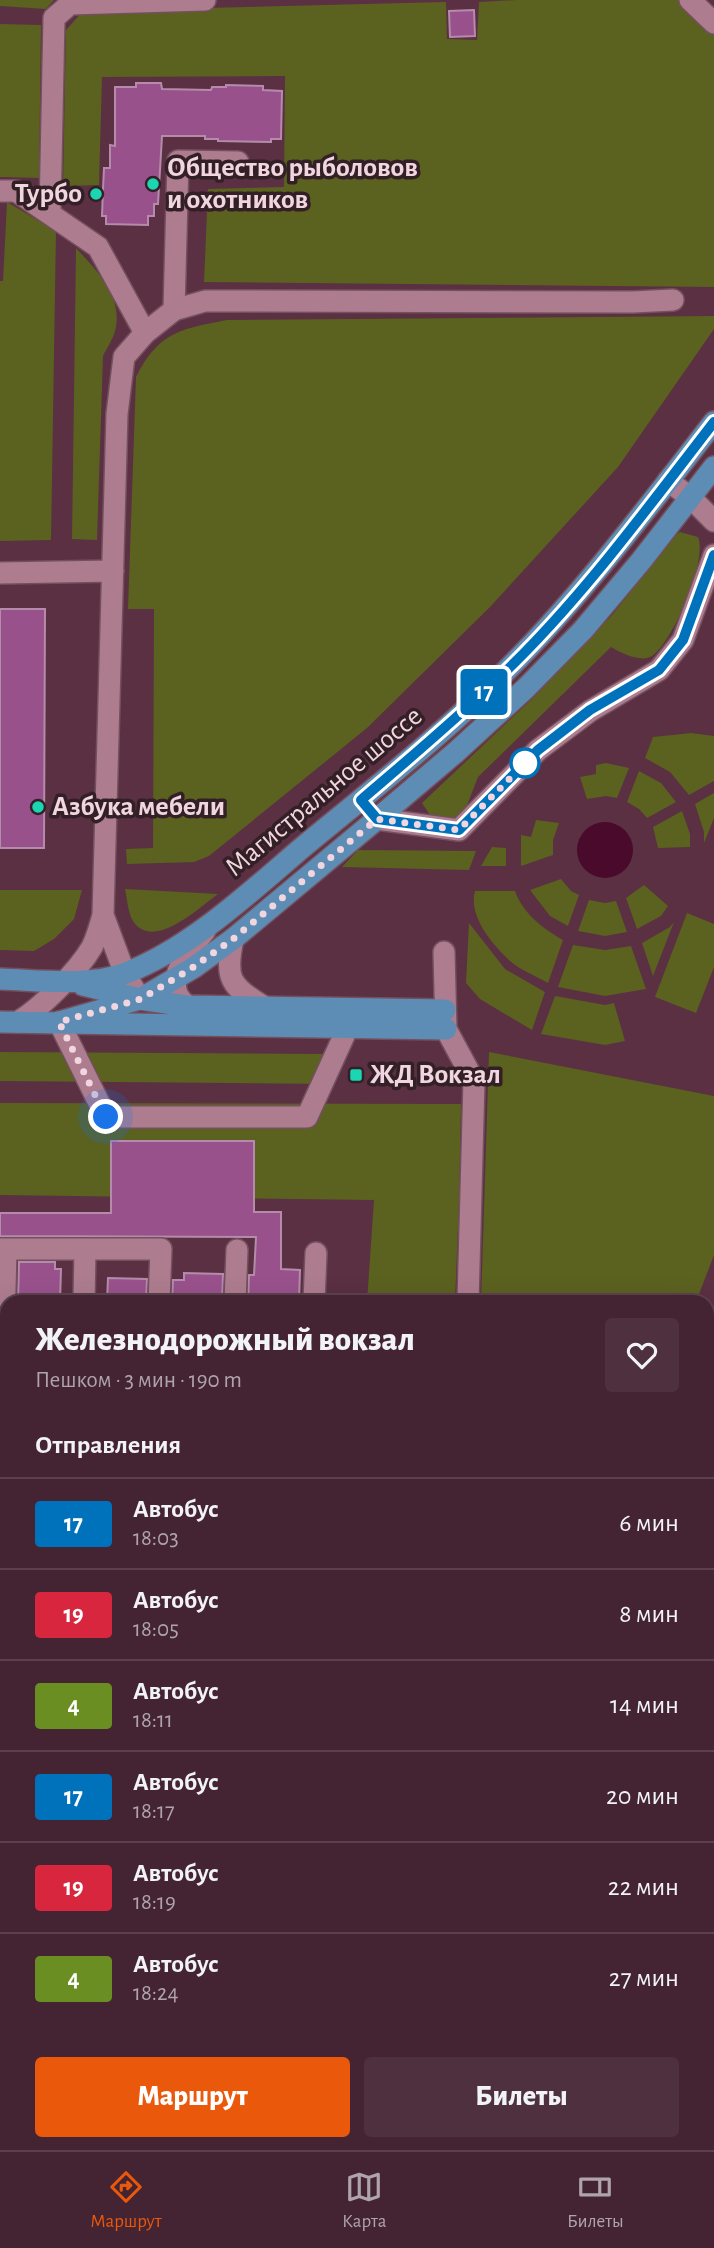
<!DOCTYPE html>
<html lang="ru">
<head>
<meta charset="utf-8">
<style>
  :root { --surface:#442432; --page:#4e303e; --text:#f1f3f6; --muted:#afa4ac; --line:#5c414d; --accent:#ea580c }
  body { margin:0; font-family:"Alegreya Sans",sans-serif; background:var(--page); color:var(--text); height:100vh; display:flex; flex-direction:column; font-size:26px; white-space:nowrap }
  * { box-sizing:border-box; margin:0 }
  p { font-size:23px; color:var(--muted) }
  .icon { flex:none; width:38px; height:38px; fill:none; stroke:currentColor; stroke-width:2; stroke-linecap:round; stroke-linejoin:round }
  .map { position:relative; flex:1; overflow:hidden }
  .side { position:absolute; left:0px; top:1295px; width:714px; height:856px; display:flex; flex-direction:column; background:var(--surface); border-radius:21px 21px 0 0; box-shadow:0 7px 28px #0002,0 0 0 2px var(--line) }
  .side>* { flex:none }
  .badge { padding:0 14px; border-radius:5px; font-size:24px; line-height:46px }
  .you { position:absolute; width:35px; height:35px; margin:-18px; border:5px solid #fff; border-radius:50%; background:#1a73e8; box-shadow:0 0 0 10px #1a73e833 }
  .map>.badge { position:absolute; translate:-50% -50%; box-shadow:0 0 0 4px #fff }
  h2 { padding:0 35px; font-size:26px; line-height:63px }
  .round { display:grid; place-items:center; flex:none; width:74px; height:74px; border-radius:7px; background:var(--page) }
  .head { display:flex; align-items:center; justify-content:space-between; height:119px; padding:0 35px }
  h1 { font-size:33px; font-weight:800; line-height:52px }
  .primary-button { display:flex; gap:14px; margin-top:auto; padding:14px 35px }
  .primary-button a { flex:1; height:80px; border-radius:7px; background:var(--accent); color:#fff; font-size:28px; font-weight:800; line-height:80px; text-align:center }
  .primary-button a+a { background:var(--page); color:var(--text) }
  ul { padding:0; list-style:none }
  li { display:flex; align-items:center; gap:21px; height:91px; padding:0 35px; border-top:2px solid var(--line) }
  li div { flex:1 }
  li b { display:block; font-size:26px }
  li em { font-style:normal }
  li .badge { min-width:77px; font-weight:700; text-align:center }
  .tab-bar { display:flex; justify-content:space-around; align-items:center; height:98px; border-top:2px solid var(--line); background:var(--surface); font-size:19px; color:var(--muted) }
  .tab-bar a { display:grid; justify-items:center; gap:4px }
  .tab-bar .current { color:var(--accent) }
  .map>svg:first-child { display:block }
  .green { fill:#5b611f }
  .water { fill:#490a2b }
  .building { fill:#99518c; stroke:#b48bab; stroke-width:2 }
  .lines { fill:none; stroke-linecap:round; stroke-linejoin:round }
  .minor-casing { stroke:#74505f; stroke-width:24 }
  .major-casing { stroke:#74505f; stroke-width:24 }
  .minor { stroke:#ad7c8f; stroke-width:21 }
  .major { stroke:#5d8db4; stroke-width:21 }
  .rail-casing { stroke:#ba99a6; stroke-width:8 }
  .rail { stroke:#332027; stroke-width:5; stroke-dasharray:16; stroke-linecap:butt }
  .line-casing { stroke:#fff; stroke-width:16 }
  .line { stroke:#0072bc; stroke-width:10 }
  .walk { stroke:#f1d5df; stroke-width:7; stroke-dasharray:0 12.6 }
  .poi-dot { fill:#1cd5b1; stroke:#332027; stroke-width:2.5 }
  .stop-dot { fill:#fff; stroke:#0072bc; stroke-width:3.5 }
  .labels { text-anchor:middle; dominant-baseline:central; stroke-width:7; stroke-linejoin:round; paint-order:stroke }
  .poi-label { font-size:28px; font-weight:bold; fill:#f1d5df; stroke:#332027; text-anchor:start }
  .street-label { font-size:28px; fill:#f1d5df; stroke:#332027 }
</style>
</head>
<body>
<div class="map">
<svg width="714" height="2150" viewBox="0 0 714 2150">
  <rect width="100%" height="100%" fill="#5a3042"/>
  <path class="green" d="M0,0h54l-8,9 -46,-3z
    M517,0h162l35,30v257l-510,-5 4,-93 76,-2 1,-111 -183,1 -3,108 -36,1 3,-156 17,-19 363,-9 1,37 30,1 2,-38z
    M0,24l41,1 -2,153 -39,-1z
    M7,202l49,29 -5,309 -51,1v-260h3z
    M76,248c21,23 48,49 39,83 -2,8 -8,17 -12,25l-6,184 -25,-1z
    M714,316v13l-96,138 -128,140 -123,121 -158,128 -15,6 -67,2 -1,-15 27,-1 1,-239h-26l8,-232c23,-45 44,-48 91,-57z
    M680,532l18,5c10,22 -25,105 -46,119 -11,7 -31,-3 -41,-9l-133,130 -12,31 -11,9 -11,3 -14,-5 -8,-12 112,-106 79,-83 61,-78z
    M691,733l23,3v45l-25,14 -19,-23 -25,-14 8,-21z
    M606,763l23,5 -12,30 -11,-2 -19,3 -7,-22 16,-3v-9z
    M639,771l22,12 15,19 -29,16 -8,-9 -12,-7z
    M714,793v25l-10,25v-11l-9,-28z
    M682,811l8,23v13l-32,1 -5,-21z
    M536,820l23,3 -6,17v15l-32,11v-31l10,2z
    M492,847l14,1v18h-25z
    M358,850l118,1 -7,19 -127,-3z
    M561,879l10,12 8,4 -11,31 -18,-10 -20,-26z
    M644,885l24,21 -7,10 -24,13 -11,-31z
    M125,889l93,5c-18,13 -65,58 -85,27 -5,-8 -6,-23 -8,-32z
    M0,890h82l-8,29 -20,20 -20,12 -34,-1z
    M475,891h40c8,23 29,38 48,49l-15,43c-12,-7 -28,-13 -38,-22 -18,-17 -42,-45 -35,-70z
    M589,900l16,3 11,-2 11,31 -22,4 -27,-5z
    M687,913l27,11v43l-18,46 -41,-16z
    M674,922l-21,54 -11,-33 28,-16z
    M469,923l36,46 40,23 -13,38 -52,-31 -14,-16z
    M573,945l32,5 26,-4 15,43 -41,7 -47,-9z
    M555,996l50,9 9,-2 11,38 -20,4 -64,-11z
    M0,1052l324,2 11,30 -335,-3z
    M489,1052l225,44v159l-18,47h-215z
    M0,1103l461,1 -2,98 -4,100h-88l7,-102 -374,-5z"/>
  <path class="water" d="M577 850a28 28 0 1 1 56 0a28 28 0 1 1-56 0Z"/>
  <path class="building" d="M474,10l1,26 -25,1 -1,-26z
    M136,83h25l1,6 49,1 1,-3h14v-2l37,1v4l19,1 -1,48h-10v3l-53,-1v-2h-13v-3h-43l-4,68h-4v12h-6v9l-42,-1v-8h-4l1,-27 1,-21h6v-23l5,1v-59h21z
    M0,609h45l-1,239h-44z
    M111,1141h143v71h27v57l19,1 -1,32h-51l1,-27h5l2,-38 -256,-1v-23h111z
    M19,1262h36v7h6l-1,33h-42z
    M184,1273l39,1 -1,28h-50l1,-22h11z
    M108,1278l39,1 -1,23h-39z"/>
  <g class="lines">
    <defs>
      <path id="minor" d="M690,0l24,23
        M0,191h16l82,56 47,86
        M50,212l4,-194 16,-14 135,-4
        M174,310l4,-149 60,1
        M668,481l22,16 24,24
        M0,573l113,-2
        M377,819l82,11 79,-80 52,-39 69,-41 24,-30 31,-85
        M103,915l22,59 15,25
        M233,939c-8,38 -4,47 30,67
        M444,952l2,77 28,52 -6,221
        M198,1011c-45,-18 -12,-56 7,-80
        M18,1022c24,-15 60,-51 74,-75 5,-10 8,-21 11,-32l14,-501 7,-57 21,-24 29,-23 31,-9 428,1 40,-2
        M59,1022l47,95h201l41,-90
        M0,1249h161l-2,53
        M84,1302l1,-53
        M235,1302l2,-52
        M314,1302l2,-49
        M0,1487l6,-238
        M0,1623h7
        M0,1734h7
        M0,1890h7
        M707,2015l7,-9
        M129,2144v6
        M203,2144v6
        M287,2144v6
        M358,2144v6
        M606,2150l5,-6"/>
      <path id="major" d="M0,979c38,1 91,8 126,-6 65,-25 124,-81 177,-126 69,-57 141,-113 204,-177 76,-76 141,-163 207,-248
        M83,985l57,14 46,7 259,4
        M0,1022l446,7
        M59,1022l81,-23 53,-31 40,-29 144,-120 79,-67 70,-64 57,-58 58,-69 73,-94"/>
    </defs>
    <use href="#minor" class="minor-casing"/>
    <use href="#major" class="major-casing"/>
    <use href="#minor" class="minor"/>
    <use href="#major" class="major"/>
    <defs>
      <path id="rail" d="M707,1516l7,-18"/>
    </defs>
    <use href="#rail" class="rail-casing"/>
    <use href="#rail" class="rail"/>
  </g>
  <g class="lines">
    <defs>
      <path id="line" d="M714,422c-66,85 -131,175 -209,250 -46,45 -95,86 -144,128l16,19 82,11 79,-80 52,-40 69,-40 24,-30 31,-85"/>
    </defs>
    <use href="#line" class="line-casing"/>
    <use href="#line" class="line"/>
    <path class="walk" d="M106,1117l-47,-95 82,-23 51,-31 41,-29 144,-120 82,11 66,-67"/>
  </g>
  <g class="poi-dot">
    <circle cx="153" cy="184" r="7"/>
    <circle cx="96" cy="194" r="7"/>
    <circle cx="38" cy="807" r="7"/>
    <rect x="349" y="1068" width="14" height="14" rx="3.5"/>
  </g>
  <circle class="stop-dot" cx="525" cy="763" r="14"/>
  <g class="labels">
    <g class="poi-label">
      <text x="167" y="168">Общество рыболовов<tspan x="167" dy="32">и охотников</tspan></text>
      <text x="82" y="194" text-anchor="end">Турбо</text>
      <text x="52" y="807">Азбука мебели</text>
      <text x="370" y="1075">ЖД Вокзал</text>
    </g>
    <g class="street-label">
      <text transform="translate(324 792) rotate(-40)">Магистральное шоссе</text>
    </g>
  </g>
</svg>
<div class="you" style="left:106px;top:1117px"></div>
<b class="badge" style="left:484px;top:692px;background:#0072bc;color:#fff">17</b>
<section class="side">
<div class="head"><div><h1>Железнодорожный вокзал</h1><p>Пешком · 3 мин · 190 m</p></div><a class="round"><svg class="icon" aria-label="heart" viewBox="0 0 24 24"><path d="M12 20l-8-8c-3-5 5-10 8-4 3-6 11-1 8 4z"/></svg></a></div>
<h2>Отправления</h2>
<ul>
<li><span class="badge" style="background:#0072bc;color:#fff">17</span><div><b>Автобус</b><p>18:03</p></div><em>6 мин</em></li>
<li><span class="badge" style="background:#d7263d;color:#fff">19</span><div><b>Автобус</b><p>18:05</p></div><em>8 мин</em></li>
<li><span class="badge" style="background:#6b8e23;color:#fff">4</span><div><b>Автобус</b><p>18:11</p></div><em>14 мин</em></li>
<li><span class="badge" style="background:#0072bc;color:#fff">17</span><div><b>Автобус</b><p>18:17</p></div><em>20 мин</em></li>
<li><span class="badge" style="background:#d7263d;color:#fff">19</span><div><b>Автобус</b><p>18:19</p></div><em>22 мин</em></li>
<li><span class="badge" style="background:#6b8e23;color:#fff">4</span><div><b>Автобус</b><p>18:24</p></div><em>27 мин</em></li>
</ul>
<div class="primary-button"><a>Маршрут</a><a>Билеты</a></div>
</section>
</div>
<nav class="tab-bar">
<a class="current"><svg class="icon" aria-label="directions" viewBox="0 0 24 24"><path d="M12 3l9 9-9 9-9-9zM9 14v-3h6M13 9l2 2-2 2"/></svg>Маршрут</a>
<a><svg class="icon" aria-label="map" viewBox="0 0 24 24"><path d="M3 6l6-2 6 2 6-2v14l-6 2-6-2-6 2zM9 4v14M15 6v14"/></svg>Карта</a>
<a><svg class="icon" aria-label="tickets" viewBox="0 0 24 24"><path d="M3 7h18v10H3zM15 7v10"/></svg>Билеты</a>
</nav>
</body>
</html>
